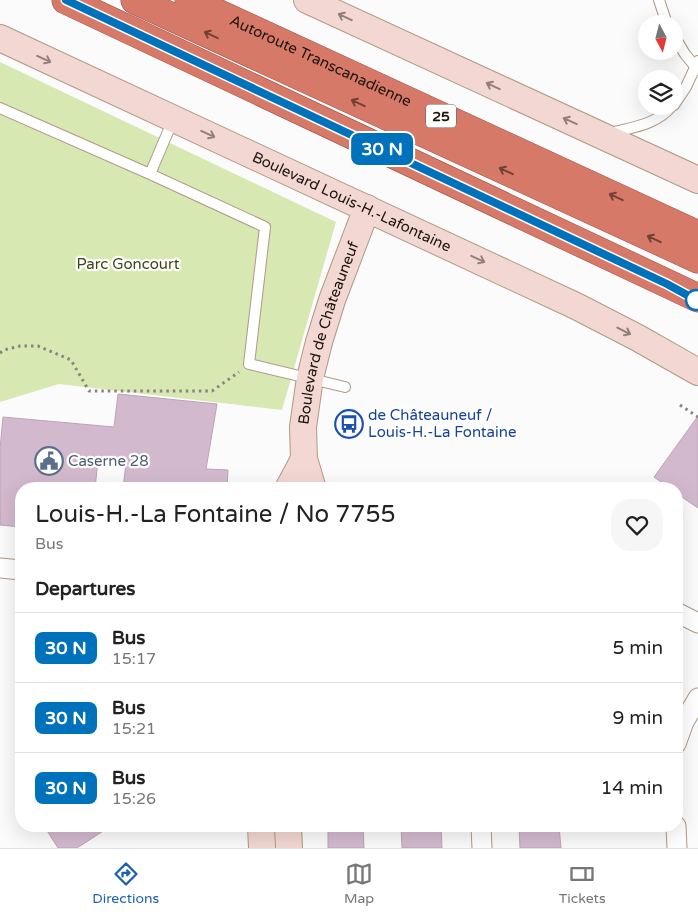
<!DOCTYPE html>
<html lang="en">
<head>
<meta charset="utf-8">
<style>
  :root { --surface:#fff; --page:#f6f6f6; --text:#222; --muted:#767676; --line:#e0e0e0; --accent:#1d62b2 }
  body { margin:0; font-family:"Varela Round",sans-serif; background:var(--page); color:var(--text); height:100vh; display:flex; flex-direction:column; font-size:19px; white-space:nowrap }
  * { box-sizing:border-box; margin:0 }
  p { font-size:16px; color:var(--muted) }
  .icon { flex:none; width:28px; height:28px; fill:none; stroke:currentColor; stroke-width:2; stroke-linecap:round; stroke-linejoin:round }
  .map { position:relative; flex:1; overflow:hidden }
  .sheet { position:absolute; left:15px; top:482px; width:668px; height:350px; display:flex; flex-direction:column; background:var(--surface); border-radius:20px; box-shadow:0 5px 20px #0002 }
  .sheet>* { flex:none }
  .badge { padding:0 10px; border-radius:8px; font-size:18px; line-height:32px }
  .needle { width:32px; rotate:173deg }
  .buttons { position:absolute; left:638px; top:15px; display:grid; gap:10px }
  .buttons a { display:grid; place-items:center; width:45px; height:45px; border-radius:50%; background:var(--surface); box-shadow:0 5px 20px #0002; font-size:25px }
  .map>.badge { position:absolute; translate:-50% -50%; box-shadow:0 0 0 2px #fff }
  h2 { padding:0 20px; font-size:19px; line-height:45px }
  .round { display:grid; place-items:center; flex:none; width:52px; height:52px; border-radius:20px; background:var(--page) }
  .overview { display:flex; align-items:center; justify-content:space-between; height:85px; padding:0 20px }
  h1 { font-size:24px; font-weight:600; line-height:38px }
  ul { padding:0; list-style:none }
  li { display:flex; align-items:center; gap:15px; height:70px; padding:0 20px; border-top:1px solid var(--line) }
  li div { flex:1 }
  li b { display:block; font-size:19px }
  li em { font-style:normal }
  li .badge { min-width:55px; font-weight:700; text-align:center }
  .tabs { display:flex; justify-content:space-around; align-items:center; height:70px; border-top:1px solid var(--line); background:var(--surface); font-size:14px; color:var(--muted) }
  .tabs a { display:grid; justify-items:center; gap:2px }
  .tabs .selected { color:var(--accent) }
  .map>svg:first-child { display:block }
  .green { fill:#d8e8b2 }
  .building { fill:#d3b9ce; stroke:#bda3b7 }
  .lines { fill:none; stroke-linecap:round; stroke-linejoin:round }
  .lane-casing { stroke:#b19984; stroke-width:12 }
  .street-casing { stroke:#b19984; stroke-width:21 }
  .secondary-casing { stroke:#b19984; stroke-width:28 }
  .highway-casing { stroke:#965648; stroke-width:29 }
  .path { stroke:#88847f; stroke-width:3; stroke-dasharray:2.5 4; stroke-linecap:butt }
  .lane { stroke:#fff; stroke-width:10 }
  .street { stroke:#fff; stroke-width:19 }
  .secondary { stroke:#f3d7d2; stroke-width:26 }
  .highway { stroke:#d77968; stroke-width:28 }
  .oneway { stroke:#937f79 }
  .oneway2 { stroke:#714135 }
  .line-casing { stroke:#fff; stroke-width:11 }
  .line { stroke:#0072bc; stroke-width:8 }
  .stop-dot { fill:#fff; stroke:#0072bc; stroke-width:2.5 }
  .labels { text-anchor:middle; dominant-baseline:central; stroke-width:4.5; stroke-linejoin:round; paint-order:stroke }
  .shield { fill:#fff; stroke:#615a55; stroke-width:1 }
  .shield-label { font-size:14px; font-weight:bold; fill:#1d140c }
  .street-label { font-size:15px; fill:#1d140c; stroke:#fff }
  .park-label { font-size:15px; fill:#3a4613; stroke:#fff }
  .transit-label { font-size:15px; fill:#164399; stroke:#fff; text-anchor:start }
  .service-label { font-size:15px; fill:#4e5e75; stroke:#fff; text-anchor:start }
</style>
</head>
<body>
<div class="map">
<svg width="698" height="848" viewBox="0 0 698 848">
  <rect width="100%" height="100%" fill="#fbfbfb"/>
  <path class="green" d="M0,62l336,160 -54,188 -223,-26 -59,18z"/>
  <path class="building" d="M118,394l99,10 -11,65 22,1 -1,19h-104l3,-27 -28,-2 -3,29h-74v38l-21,-2v-76l3,-32 111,10z
    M698,416v92l-22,-15v-4h-5l-17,-12z
    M44,826h67l-34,22h-19z
    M328,826h35l1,22h-36z
    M401,826h40l1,22h-40z
    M519,826h40l2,22h-41z"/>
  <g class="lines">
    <defs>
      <path id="lane" d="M659,0l8,24
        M674,36l11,18 13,16
        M674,105l12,-18 12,-26
        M0,108l150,66 115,53 -16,137 96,23
        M611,133c22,-6 45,-8 61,-27
        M150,174l23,-54"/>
      <path id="street" d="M0,568l21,2
        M676,612l22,11
        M676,744l8,-22 14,-24
        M481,826l1,22
        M676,826l1,22"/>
      <g id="secondary">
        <path d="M307,0l391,180"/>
        <path id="s1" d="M0,38l576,268 62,32 60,34"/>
        <path d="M288,489l16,-30"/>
        <path id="s2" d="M313,489l-9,-30 -1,-32 7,-49 9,-36 13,-42 35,-92"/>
        <path d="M261,826l1,22"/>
        <path d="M288,826l1,22"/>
      </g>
      <g id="highway">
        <path d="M66,0l632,298"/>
        <path d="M135,0l563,259"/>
        <path id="s3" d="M189,0l509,235"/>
      </g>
    </defs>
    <use href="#lane" class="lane-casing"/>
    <use href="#street" class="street-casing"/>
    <use href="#secondary" class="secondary-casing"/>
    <use href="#highway" class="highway-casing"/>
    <path class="path" d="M0,353l4,-3 16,-4h18l33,14 18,31h123l27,-19
      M680,405l18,12"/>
    <use href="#lane" class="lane"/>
    <use href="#street" class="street"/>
    <use href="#secondary" class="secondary"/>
    <use href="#highway" class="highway"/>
  </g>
  <defs><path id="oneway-shaft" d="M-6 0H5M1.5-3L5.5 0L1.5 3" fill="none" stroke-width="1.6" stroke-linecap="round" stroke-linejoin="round" transform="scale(1.25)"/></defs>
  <g class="oneway">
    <use href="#oneway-shaft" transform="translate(345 17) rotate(-155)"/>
    <use href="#oneway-shaft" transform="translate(44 59) rotate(25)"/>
    <use href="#oneway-shaft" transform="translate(493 86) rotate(-155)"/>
    <use href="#oneway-shaft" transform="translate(570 121) rotate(-156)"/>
    <use href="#oneway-shaft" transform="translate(208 134) rotate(25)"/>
    <use href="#oneway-shaft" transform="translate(478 259) rotate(25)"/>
    <use href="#oneway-shaft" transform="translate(624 331) rotate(27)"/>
  </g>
  <g class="oneway2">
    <use href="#oneway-shaft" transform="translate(211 35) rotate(-155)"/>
    <use href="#oneway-shaft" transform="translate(358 103) rotate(-155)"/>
    <use href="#oneway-shaft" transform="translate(506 171) rotate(-155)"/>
    <use href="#oneway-shaft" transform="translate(616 197) rotate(-155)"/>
    <use href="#oneway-shaft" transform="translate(654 239) rotate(-155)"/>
  </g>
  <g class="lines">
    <defs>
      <path id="line" d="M66,0l601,284 31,17"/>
    </defs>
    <use href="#line" class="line-casing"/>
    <use href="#line" class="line"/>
  </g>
  <defs>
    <symbol id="bus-ring" viewBox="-11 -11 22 22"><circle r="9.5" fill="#fff" stroke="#1a4fb4" stroke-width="1.5"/><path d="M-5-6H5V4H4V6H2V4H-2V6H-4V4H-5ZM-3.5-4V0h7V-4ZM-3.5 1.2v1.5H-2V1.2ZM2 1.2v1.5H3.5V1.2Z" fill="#1a4fb4"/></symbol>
    <symbol id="civic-ring" viewBox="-11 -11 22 22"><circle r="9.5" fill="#fff" stroke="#5c6f8a" stroke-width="1.5"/><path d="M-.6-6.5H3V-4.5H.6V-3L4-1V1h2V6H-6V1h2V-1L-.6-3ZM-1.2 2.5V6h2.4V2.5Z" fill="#5c6f8a"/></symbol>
  </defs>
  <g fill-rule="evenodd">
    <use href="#bus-ring" x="333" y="408" width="32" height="32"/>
    <use href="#civic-ring" x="33" y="445" width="32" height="32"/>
  </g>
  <circle class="stop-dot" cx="696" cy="300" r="10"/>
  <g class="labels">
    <rect class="shield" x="426" y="104.5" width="30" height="23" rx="4"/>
    <g class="shield-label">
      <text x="441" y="116">25</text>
    </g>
    <g class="street-label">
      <text stroke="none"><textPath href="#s3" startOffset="145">Autoroute Transcanadienne</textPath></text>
      <text stroke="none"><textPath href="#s1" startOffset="388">Boulevard Louis-H.-Lafontaine</textPath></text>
      <text stroke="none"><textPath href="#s2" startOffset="161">Boulevard de Châteauneuf</textPath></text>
    </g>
    <g class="park-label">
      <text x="128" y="264">Parc Goncourt</text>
    </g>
    <g class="transit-label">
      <text x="368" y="415">de Châteauneuf /<tspan x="368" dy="17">Louis-H.-La Fontaine</tspan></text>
    </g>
    <g class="service-label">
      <text x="68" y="461">Caserne 28</text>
    </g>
  </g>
</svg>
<div class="buttons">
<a><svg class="needle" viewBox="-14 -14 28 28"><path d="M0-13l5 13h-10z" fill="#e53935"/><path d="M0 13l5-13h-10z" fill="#767676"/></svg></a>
<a><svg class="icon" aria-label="layers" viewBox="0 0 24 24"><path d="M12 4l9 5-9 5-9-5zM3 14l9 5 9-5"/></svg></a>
</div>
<b class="badge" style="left:382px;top:149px;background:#0072bc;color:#fff">30 N</b>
<section class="sheet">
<div class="overview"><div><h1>Louis-H.-La Fontaine / No 7755</h1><p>Bus</p></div><a class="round"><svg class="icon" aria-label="heart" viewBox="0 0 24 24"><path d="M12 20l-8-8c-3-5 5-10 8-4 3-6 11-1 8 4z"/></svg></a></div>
<h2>Departures</h2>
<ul>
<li><span class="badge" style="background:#0072bc;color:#fff">30 N</span><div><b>Bus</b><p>15:17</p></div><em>5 min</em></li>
<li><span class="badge" style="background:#0072bc;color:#fff">30 N</span><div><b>Bus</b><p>15:21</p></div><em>9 min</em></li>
<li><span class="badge" style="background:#0072bc;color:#fff">30 N</span><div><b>Bus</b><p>15:26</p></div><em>14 min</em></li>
</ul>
</section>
</div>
<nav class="tabs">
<a class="selected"><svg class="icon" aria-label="directions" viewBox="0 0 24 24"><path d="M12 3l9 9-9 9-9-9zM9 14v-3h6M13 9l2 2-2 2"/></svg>Directions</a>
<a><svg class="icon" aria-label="map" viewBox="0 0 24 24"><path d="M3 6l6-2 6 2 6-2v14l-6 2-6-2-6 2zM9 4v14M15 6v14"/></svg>Map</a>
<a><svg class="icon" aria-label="tickets" viewBox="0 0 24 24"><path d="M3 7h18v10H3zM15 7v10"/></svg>Tickets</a>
</nav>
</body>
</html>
